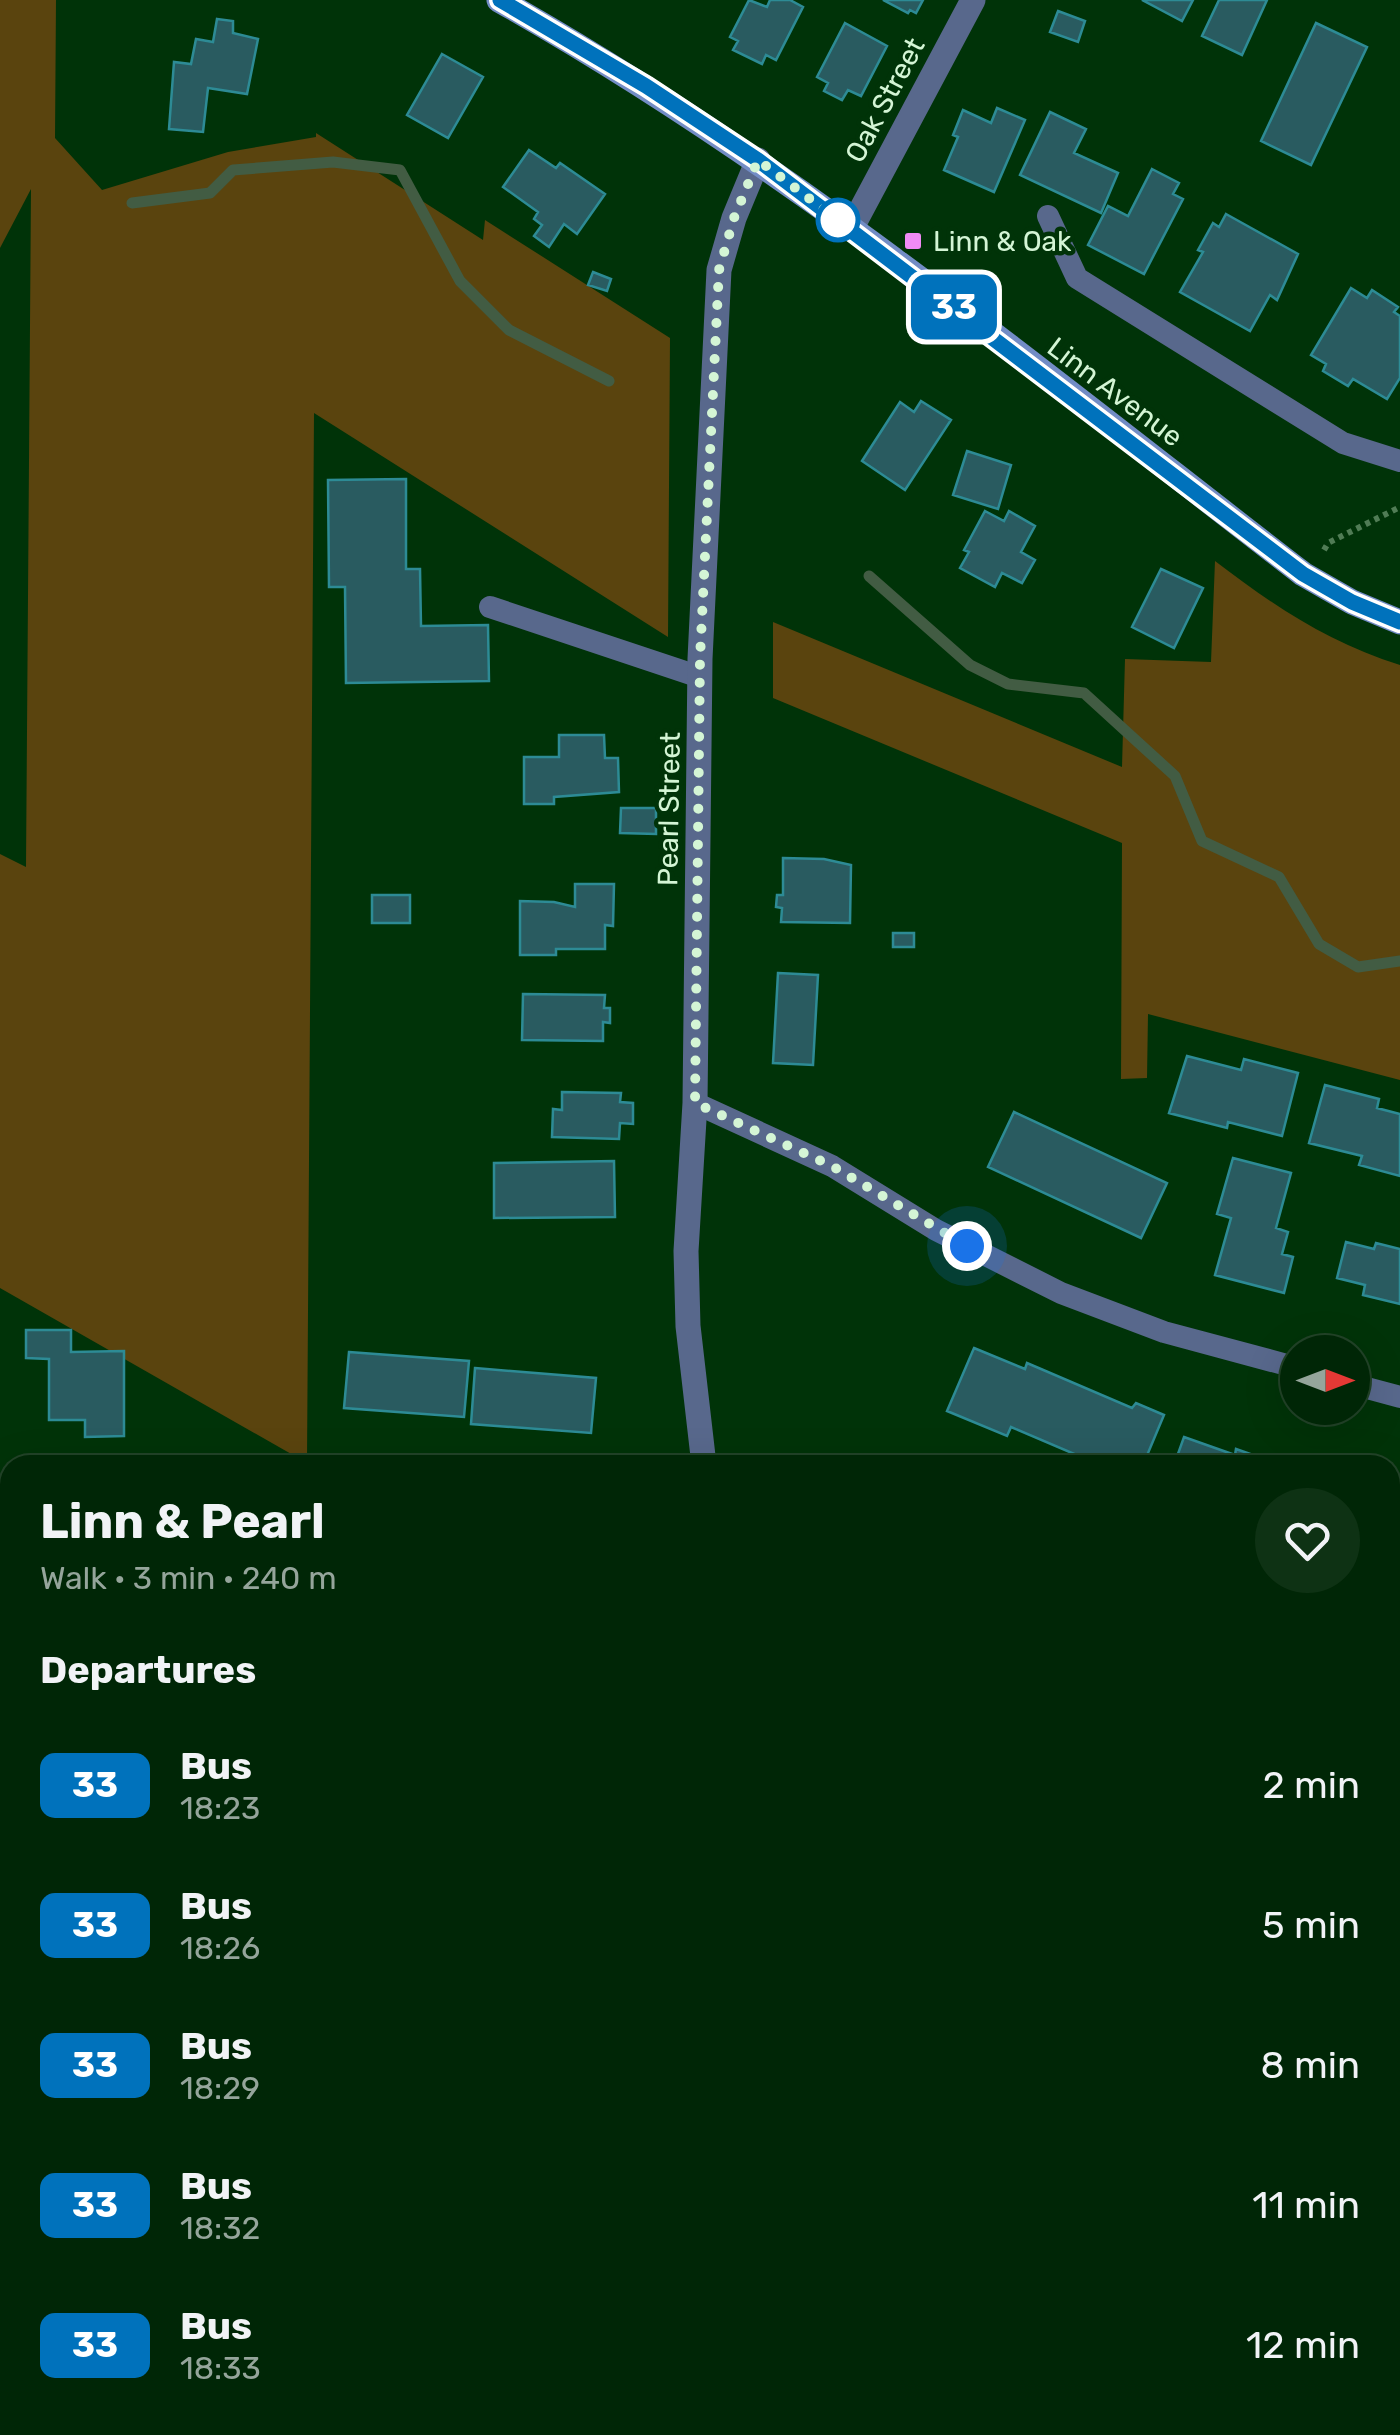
<!DOCTYPE html>
<html lang="en">
<head>
<meta charset="utf-8">
<style>
  :root { --surface:#002606; --page:#0e3214; --text:#f1f3f6; --muted:#95a59b; --line:#224328 }
  body { margin:0; font-family:Rubik,sans-serif; background:var(--page); color:var(--text); height:100vh; display:flex; flex-direction:column; font-size:38px; white-space:nowrap }
  * { box-sizing:border-box; margin:0 }
  p { font-size:32px; color:var(--muted) }
  .icon { flex:none; width:55px; height:55px; fill:none; stroke:currentColor; stroke-width:2; stroke-linecap:round; stroke-linejoin:round }
  .map { position:relative; flex:1; overflow:hidden }
  .side { position:absolute; left:0px; top:1455px; width:1400px; height:980px; display:flex; flex-direction:column; background:var(--surface); border-radius:30px 30px 0 0; box-shadow:0 10px 40px #0002,0 0 0 2px var(--line) }
  .side>* { flex:none }
  .badge { padding:0 20px; border-radius:15px; font-size:35px; line-height:65px }
  .needle { width:65px; rotate:90deg }
  .controls { position:absolute; left:1280px; top:1335px; display:grid; gap:20px }
  .controls a { display:grid; place-items:center; width:90px; height:90px; border-radius:50%; background:var(--surface); box-shadow:0 10px 40px #0002,0 0 0 2px var(--line); font-size:50px }
  .you { position:absolute; width:50px; height:50px; margin:-25px; border:8px solid #fff; border-radius:50%; background:#1a73e8; box-shadow:0 0 0 15px #1a73e833 }
  .map>.badge { position:absolute; translate:-50% -50%; box-shadow:0 0 0 5px #fff }
  h2 { padding:0 40px; font-size:38px; line-height:90px }
  .round { display:grid; place-items:center; flex:none; width:105px; height:105px; border-radius:52px; background:var(--page) }
  .overview { display:flex; align-items:center; justify-content:space-between; height:170px; padding:0 40px }
  h1 { font-size:48px; font-weight:700; line-height:75px }
  ul { padding:0; list-style:none }
  li { display:flex; align-items:center; gap:30px; height:140px; padding:0 40px }
  li div { flex:1 }
  li b { display:block; font-size:38px }
  li em { font-style:normal }
  li .badge { min-width:110px; font-weight:700; text-align:center }
  .map>svg:first-child { display:block }
  .green { fill:#5a440e }
  .lines { fill:none; stroke-linecap:round; stroke-linejoin:round }
  .stream { stroke:#425c43; stroke-width:11 }
  .building { fill:#295b60; stroke:#2d8b95; stroke-width:2.5 }
  .path { stroke:#507c55; stroke-width:6; stroke-dasharray:5 5; stroke-linecap:butt }
  .service { stroke:#58688c; stroke-width:22 }
  .minor { stroke:#58688c; stroke-width:25 }
  .tertiary { stroke:#58688c; stroke-width:25 }
  .secondary { stroke:#728cc5; stroke-width:25 }
  .primary { stroke:#85a7f1; stroke-width:25 }
  .line-casing { stroke:#fff; stroke-width:22 }
  .line { stroke:#0072bc; stroke-width:15 }
  .walk { stroke:#d4f5d5; stroke-width:10; stroke-dasharray:0 18 }
  .stop-dot { fill:#fff; stroke:#0072bc; stroke-width:5 }
  .poi-dot { fill:#f08bf5; stroke:#003308; stroke-width:4 }
  .labels { text-anchor:middle; dominant-baseline:central; stroke-width:9; stroke-linejoin:round; paint-order:stroke }
  .street-label { font-size:28px; fill:#d4f5d5; stroke:#003308 }
  .poi-label { font-size:28px; fill:#d4f5d5; stroke:#003308; text-anchor:start }
</style>
</head>
<body>
<div class="map">
<svg width="1400" height="2435" viewBox="0 0 1400 2435">
  <rect width="100%" height="100%" fill="#003308"/>
  <path class="green" d="M0,0h56l-1,138 47,52 126,-38 88,-15v-4l167,107 2,-20 185,118 -2,299 -354,-224 -7,1050 -307,-175v-434l26,13 5,-678 -31,59z
    M1215,561c59,45 114,82 185,104v415l-252,-66 -1,64 -26,1 1,-236 -349,-145v-76l349,145 3,-108 86,3z
    M1390,1589h10v313h-10z"/>
  <g class="lines">
    <path class="stream" d="M132,203l78,-10 23,-23 100,-8 67,8 60,111 49,49 100,51
      M869,576l101,89 38,19 76,9 91,83 27,65 77,36 40,67 39,23 42,-6"/>
  </g>
  <path class="building" d="M749,0l18,7 3,-7h20l13,7 -27,53 -10,-5 -4,9 -29,-14 5,-9 -8,-4z
    M883,0h40l-7,13 -6,-3 -2,3z
    M1142,0h51l-11,21z
    M1219,0h48l-25,55 -40,-19z
    M1058,11l27,10 -7,21 -28,-10z
    M217,19l16,2v12l25,6 -11,55 -39,-6 -5,44 -34,-3 5,-67 17,2 5,-25 17,3z
    M845,23l42,23 -26,50 -13,-6 -6,10 -18,-9 4,-8 -11,-6z
    M1316,23l51,24 -56,118 -50,-24z
    M442,54l41,23 -35,61 -41,-23z
    M997,108l28,12 -31,72 -50,-22 14,-33 -5,-2 10,-25 28,13z
    M1050,112l36,17 -12,24 44,20 -17,40 -81,-38z
    M529,150l27,18 4,-5 45,31 -28,40 -13,-10 -15,23 -15,-11 8,-11 -8,-6 4,-7 -35,-25z
    M1152,169l27,14 -6,11 10,5 -39,75 -56,-29 20,-39 20,10z
    M1226,214l72,40 -21,46 -7,-5 -20,36 -70,-39 23,-40 -5,-2 15,-27 6,4z
    M593,272l18,7 -4,12 -19,-6z
    M1351,288l16,10 5,-8 26,17 -4,5 6,4v62l-13,21 -34,-20 -5,7 -25,-15 3,-7 -15,-9z
    M921,401l30,19 -46,70 -43,-29 38,-59 14,10z
    M967,451l44,14 -13,44 -45,-14z
    M406,479v90h14l1,57 67,-1 1,56 -143,2 -1,-96h-16l-1,-107z
    M985,511l19,10 5,-10 26,15 -14,26 14,8 -13,23 -20,-10 -7,14 -35,-19 9,-16 -5,-2z
    M1161,569l42,19 -29,60 -42,-21z
    M559,735h45l1,23h13l1,34 -65,5v7h-30v-47h35z
    M621,808h35v26l-36,-1z
    M783,858l41,1 27,6 -1,58 -69,-1 1,-14 -6,-1 1,-12h6z
    M575,884h39l-1,42 -8,-1v24h-49v6h-36v-54l34,1 21,5z
    M372,895h38v28h-38z
    M893,933h21v14h-21z
    M778,973l40,2 -5,90 -40,-2z
    M523,994l82,1 -1,13h6v15l-7,-1v19l-81,-1z
    M1187,1056l54,14 3,-11 54,14 -16,63 -54,-14 -1,6 -58,-15z
    M1325,1085l54,14 -2,9 23,6v62l-41,-11 3,-9 -53,-13z
    M562,1092l59,1 -1,9 13,1v21l-13,-1 -1,16 -67,-2 1,-28 9,1z
    M1014,1112l153,71 -26,55 -153,-71z
    M1233,1158l58,15 -15,55 12,4 -6,22 11,3 -9,36 -69,-18 16,-57 -14,-4z
    M614,1161l1,56 -121,1v-55z
    M1346,1242l28,7 2,-6 24,6v55l-37,-9 2,-10 -28,-7z
    M26,1330h45v22l53,-1v85l-39,1v-17h-36v-61l-23,-1z
    M974,1348l51,21 2,-6 105,45 4,-5 28,12 -21,50h-43l-89,-38 -4,9 -60,-25z
    M349,1352l120,9 -5,56 -120,-9z
    M475,1368l121,10 -5,55 -120,-9z
    M1184,1437l51,18 1,-6 46,16h-108z"/>
  <g class="lines">
    <path class="path" d="M1324,550l4,-7 72,-36"/>
    <path class="service" d="M1048,216l29,62 266,165 57,18
      M490,607l210,70
      M695,1103l137,63 104,64 125,63 103,39 134,36
      M1352,1384l48,13
      M0,1826l10,1
      M1281,2425l1,10"/>
    <path class="minor" d="M851,229l122,-229
      M0,2194l10,8
      M239,2425v10
      M1062,2425v10"/>
    <path class="tertiary" d="M704,1465l-16,-139 -2,-75 9,-148 5,-444 19,-389 15,-52 24,-58
      M670,2435l3,-10"/>
    <path class="secondary" d="M499,0c288,162 543,373 804,574l49,28 48,20"/>
    <path class="primary" d="M1390,2384h10
      M0,2420h10
      M1329,2425l71,2"/>
  </g>
  <g class="lines">
    <defs>
      <path id="line" d="M500,0l146,86 112,74 545,414 49,28 48,20"/>
    </defs>
    <use href="#line" class="line-casing"/>
    <use href="#line" class="line"/>
    <path class="walk" d="M838,220l-80,-60 -24,58 -15,52 -19,388 -5,445 137,63 135,80"/>
  </g>
  <circle class="stop-dot" cx="838" cy="220" r="20"/>
  <rect class="poi-dot" x="903" y="231" width="20" height="20" rx="5"/>
  <g class="labels">
    <g class="street-label">
      <text transform="translate(885 100) rotate(-62)">Oak Street</text>
      <text transform="translate(1115 392) rotate(37)">Linn Avenue</text>
      <text transform="translate(669 809) rotate(-89)">Pearl Street</text>
    </g>
    <g class="poi-label">
      <text x="933" y="241">Linn &amp; Oak</text>
    </g>
  </g>
</svg>
<div class="controls">
<a><svg class="needle" viewBox="-14 -14 28 28"><path d="M0-13l5 13h-10z" fill="#e53935"/><path d="M0 13l5-13h-10z" fill="#95a59b"/></svg></a>
</div>
<div class="you" style="left:967px;top:1246px"></div>
<b class="badge" style="left:954px;top:307px;background:#0072bc;color:#fff">33</b>
<section class="side">
<div class="overview"><div><h1>Linn &amp; Pearl</h1><p>Walk · 3 min · 240 m</p></div><a class="round"><svg class="icon" aria-label="heart" viewBox="0 0 24 24"><path d="M12 20l-8-8c-3-5 5-10 8-4 3-6 11-1 8 4z"/></svg></a></div>
<h2>Departures</h2>
<ul>
<li><span class="badge" style="background:#0072bc;color:#fff">33</span><div><b>Bus</b><p>18:23</p></div><em>2 min</em></li>
<li><span class="badge" style="background:#0072bc;color:#fff">33</span><div><b>Bus</b><p>18:26</p></div><em>5 min</em></li>
<li><span class="badge" style="background:#0072bc;color:#fff">33</span><div><b>Bus</b><p>18:29</p></div><em>8 min</em></li>
<li><span class="badge" style="background:#0072bc;color:#fff">33</span><div><b>Bus</b><p>18:32</p></div><em>11 min</em></li>
<li><span class="badge" style="background:#0072bc;color:#fff">33</span><div><b>Bus</b><p>18:33</p></div><em>12 min</em></li>
</ul>
</section>
</div>
</body>
</html>
